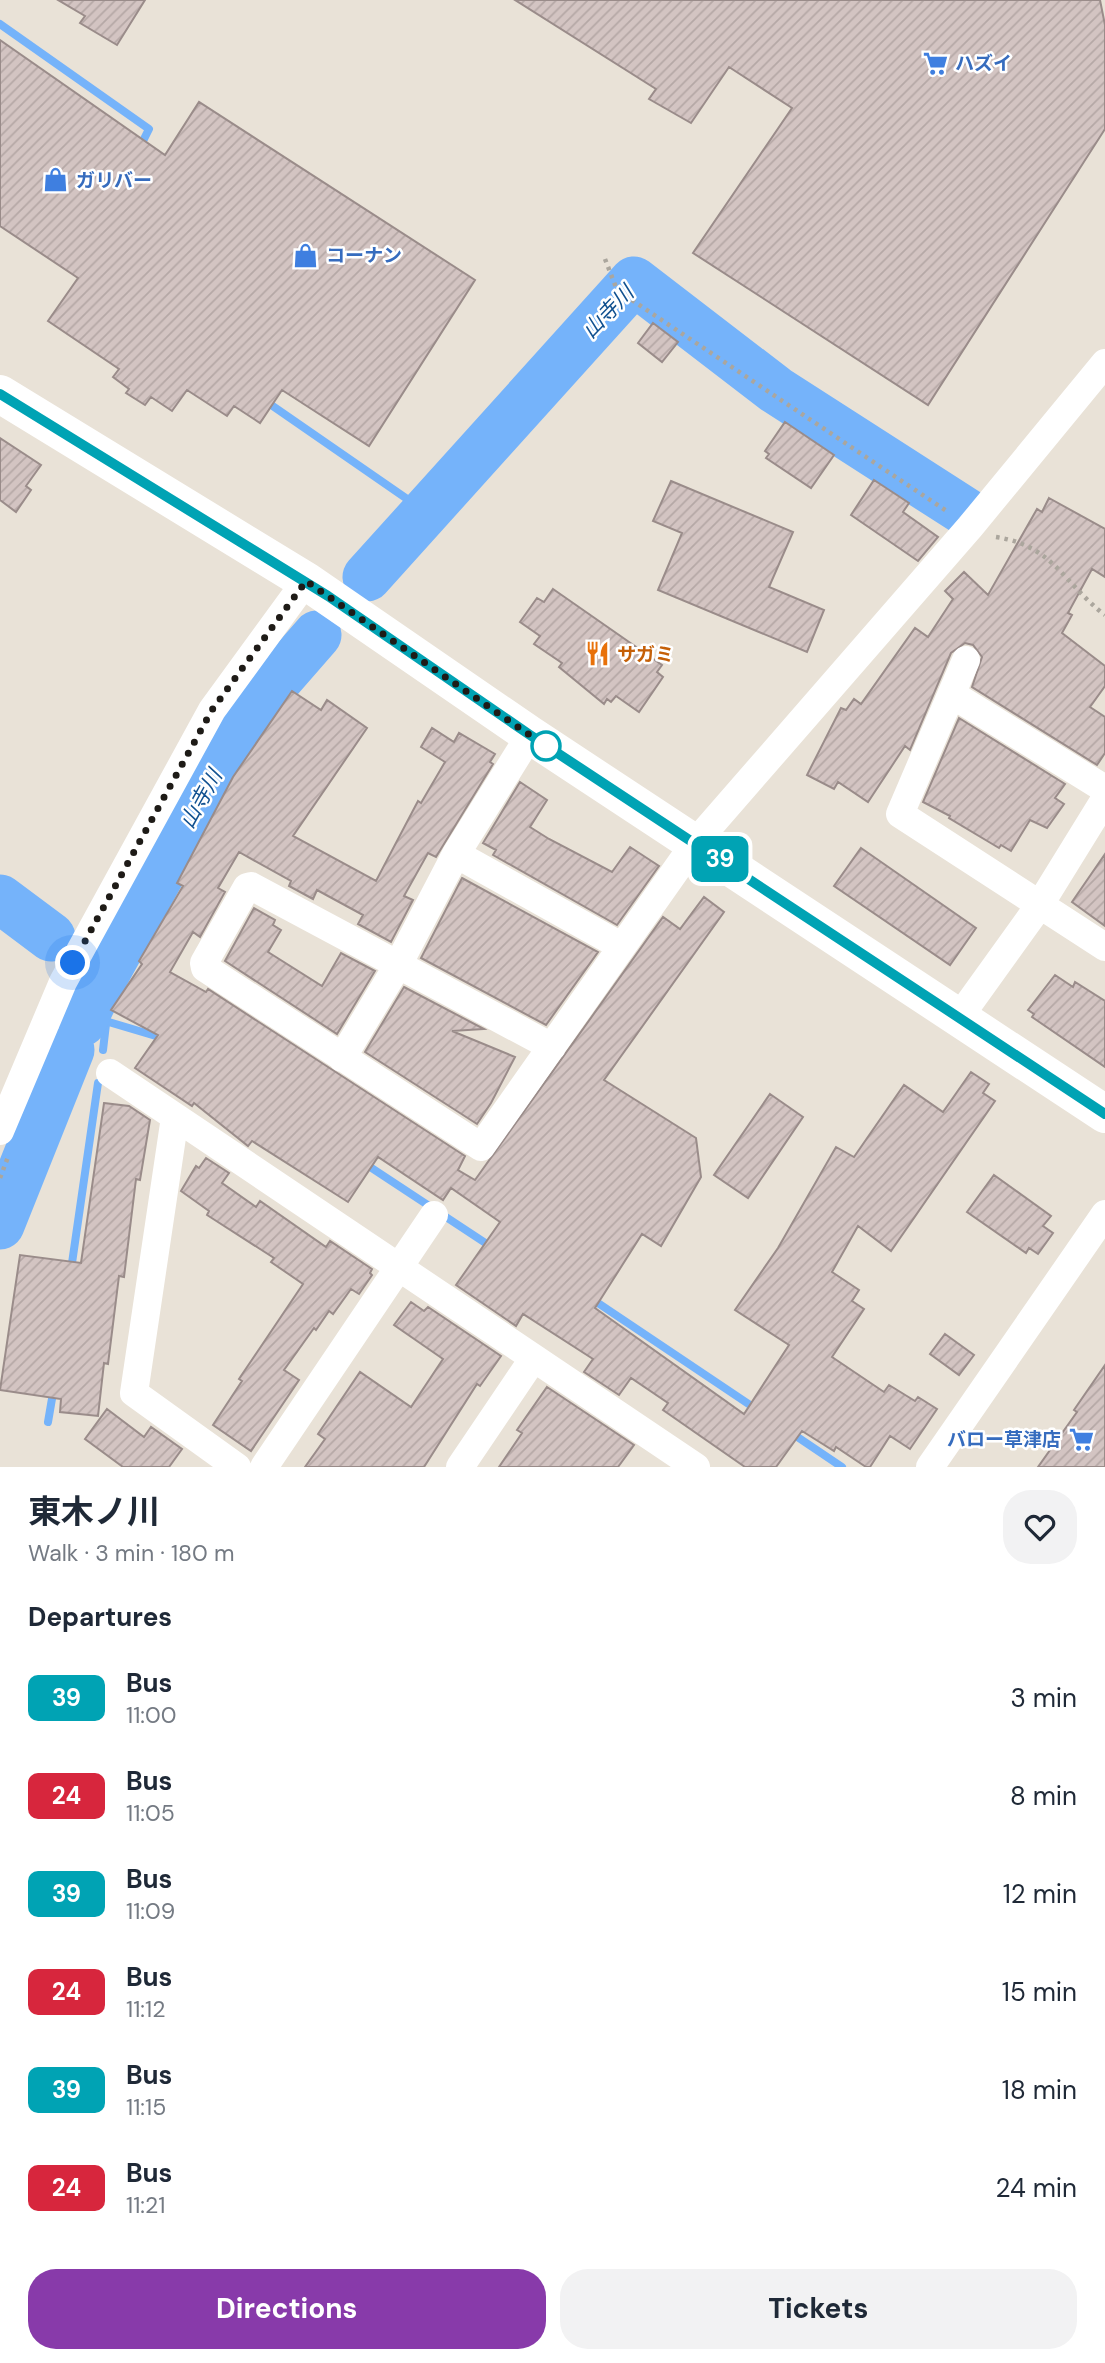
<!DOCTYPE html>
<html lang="en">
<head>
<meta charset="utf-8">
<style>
  :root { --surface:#fff; --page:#f2f2f3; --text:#1f2937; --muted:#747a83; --accent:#883aaa }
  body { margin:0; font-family:"DM Sans","Noto Sans JP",sans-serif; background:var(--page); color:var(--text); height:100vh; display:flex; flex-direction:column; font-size:26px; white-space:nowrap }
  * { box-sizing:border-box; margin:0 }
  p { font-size:23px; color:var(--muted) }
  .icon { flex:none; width:38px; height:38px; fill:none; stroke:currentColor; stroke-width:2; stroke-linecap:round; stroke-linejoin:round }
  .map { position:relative; height:1467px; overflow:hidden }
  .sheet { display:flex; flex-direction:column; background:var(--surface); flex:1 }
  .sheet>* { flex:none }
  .badge { padding:0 14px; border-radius:10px; font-size:24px; line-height:46px }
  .you { position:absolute; width:35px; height:35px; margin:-18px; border:5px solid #fff; border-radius:50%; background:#1a73e8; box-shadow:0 0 0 10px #1a73e833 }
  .map>.badge { position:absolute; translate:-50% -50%; box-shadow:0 0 0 4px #fff }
  h2 { padding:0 28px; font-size:26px; line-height:63px }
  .round { display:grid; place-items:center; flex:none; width:74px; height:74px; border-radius:28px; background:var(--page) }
  .overview { display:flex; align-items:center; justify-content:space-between; height:119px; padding:0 28px }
  h1 { font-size:33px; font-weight:700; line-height:52px }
  .button { display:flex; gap:14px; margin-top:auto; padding:14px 28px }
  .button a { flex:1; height:80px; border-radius:28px; background:var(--accent); color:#fff; font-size:28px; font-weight:700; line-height:80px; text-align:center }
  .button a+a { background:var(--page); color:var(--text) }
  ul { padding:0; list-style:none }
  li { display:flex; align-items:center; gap:21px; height:98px; padding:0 28px }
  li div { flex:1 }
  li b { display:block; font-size:26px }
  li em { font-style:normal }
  li .badge { min-width:77px; font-weight:700; text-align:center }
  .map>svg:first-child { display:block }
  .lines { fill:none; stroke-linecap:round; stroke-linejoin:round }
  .stream { stroke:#75b3fa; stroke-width:8 }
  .river { stroke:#75b3fa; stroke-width:49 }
  .building { fill:url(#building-hatch); stroke:#9a8c8a; stroke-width:2 }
  .path { stroke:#aba69d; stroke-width:4.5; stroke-dasharray:3.5 5; stroke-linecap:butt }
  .street { stroke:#fff; stroke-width:28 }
  .secondary { stroke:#fff; stroke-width:38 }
  .line-casing { stroke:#fff; stroke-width:16 }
  .line { stroke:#00a3b4; stroke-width:10 }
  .walk { stroke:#1e1b17; stroke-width:7; stroke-dasharray:0 12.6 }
  .stop-dot { fill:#fff; stroke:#00a3b4; stroke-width:3.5 }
  .labels { text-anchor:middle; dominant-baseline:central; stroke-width:5; stroke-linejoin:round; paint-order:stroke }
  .shop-label { font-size:19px; font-weight:bold; fill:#366cbe; stroke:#fff; text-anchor:start }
  .food-label { font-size:19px; font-weight:bold; fill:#c56008; stroke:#fff; text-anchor:start }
  .water-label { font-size:21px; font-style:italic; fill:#115190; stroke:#fff }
</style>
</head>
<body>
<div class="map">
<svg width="1105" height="1467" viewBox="0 0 1105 1467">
  <defs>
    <pattern id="building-hatch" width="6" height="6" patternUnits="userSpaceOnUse" patternTransform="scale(1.75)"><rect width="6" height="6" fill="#d3c4c2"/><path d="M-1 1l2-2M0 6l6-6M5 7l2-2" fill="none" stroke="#b5a8a6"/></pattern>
  </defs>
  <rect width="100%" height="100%" fill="#e9e2d7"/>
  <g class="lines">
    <path class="stream" d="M0,24l149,105 -9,18
      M264,400l162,112
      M85,1015l81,24
      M103,1050l3,-26
      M364,1163l129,85
      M71,1270l27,-187
      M589,1297l170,114
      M48,1422l6,-35
      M790,1432l52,35"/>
    <path class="river" d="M367,577l267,-296 142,109 190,122
      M0,899l51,38
      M82,1022l22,-46 145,-263 68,-78
      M0,1225l70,-175"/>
  </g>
  <path class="building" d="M58,0h87l-28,45 -37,-22 5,-7z
    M515,0h585l5,25v104l-177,276 -235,-152 99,-145 -63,-41 -38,56 -42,-24 7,-10z
    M0,40l165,115 34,-53 276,178 -106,166 -87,-56 -22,33 -26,-17 -7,10 -40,-26 -15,21 -21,-14 -6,8 -19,-12 3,-4 -16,-12 6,-8 -71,-48 30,-43 -78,-52z
    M653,323l25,19 -16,20 -24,-19z
    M785,422l49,33 -23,33 -45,-30 3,-4 -4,-3z
    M0,438l41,27 -15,21 5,4 -15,22 -16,-12z
    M874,480l35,23 -6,9 35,25 -20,24 -67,-46z
    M671,481l122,51 -24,55 55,23 -17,42 -149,-62 24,-57 -29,-12z
    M1049,498l56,31v48l-13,-8 -24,44 4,2 -10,18 43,33v20l-15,21 15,10v36l-8,12 -125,-78 10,-30 -9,-12 -8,-2 -14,10 -41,97 -5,-4 -37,56 -30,-20 -4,7 -27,-14 34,-67 5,2 8,-11 7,5 54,-76 13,9 25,-38 -8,-8 19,-19 24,23 49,-86 5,3z
    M553,589l109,76 -5,7 6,5 -24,35 -23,-16 -5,6 -4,-3 -3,5 -45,-37 3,-4 -28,-19 6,-8 -20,-14 17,-24 7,4z
    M292,691l29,19 6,-10 40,28 -74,108 83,45 42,-80 3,2 24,-41 -24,-15 11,-19 22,14 5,-9 36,21 -5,8 3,2 -57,93 -8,-4 -24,43 9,4 -22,42 -33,-18 5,-9 -46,-25 -4,9 -24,-13 2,-5 -52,-29 -21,36 7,4 -25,45 -7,-5 -23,40 36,20 2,-3 257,167 -7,14 17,10 188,-263 17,12 24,-32 20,15 -120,168 92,58 5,39 -40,69 -19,-12 -47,74 149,106 45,-69 -54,-35 43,-62 58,-101 18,10 50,-72 39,27 28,-40 18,12 -6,9 12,8 -104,150 -33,-25 -26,46 27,18 -7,11 12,8 -32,48 52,35 5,-7 26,16 3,-4 19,12 -27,40 -20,-13 -20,31h-4l-30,-20 -2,4 -32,-20 -26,36h-31l-82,-57 5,-7 -37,-25 -12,17 -35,-23 9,-13 -70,-45 -7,12 -60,-41 44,-63 -49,-34 -8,12 -65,-43 -30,45 -96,-61 -4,5 -54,-43 -2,3 -57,-38 23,-33 -47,-25 31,-46 -3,-3 44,-75 -6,-3 56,-106z
    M959,718l106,66 -10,14 9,6 -17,24 -17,-8 -19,31 -10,-6 -2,3 -50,-30 1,-2 -27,-14z
    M520,782l27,18 -17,27 19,12 63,33 18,-25 29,19 -42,59 -124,-70 3,-5 -13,-7z
    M861,848l115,80 -26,37 -116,-79z
    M1105,854v72l-33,-24z
    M462,878l136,74 -52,73 -125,-67z
    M254,908l21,12 -2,5 8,5 -13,22 54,34 19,-33 34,18 -38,63 -112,-73z
    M1055,975l18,12 2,-5 30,19v66l-73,-50 2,-3 -6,-4z
    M404,987l80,42 -32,2 63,26 -24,46 -14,21 -112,-72z
    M770,1094l33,23 -55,81 -34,-23z
    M104,1103l25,3 21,14 -10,60 -4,-1 -12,98 -5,-1 -11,88 -4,-1 -6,53 -38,-4 1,-13 -61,-9 20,-135 61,8z
    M206,1158l23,15 -7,10 34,24 4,-6 66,46 4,-6 42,28 -2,4 2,2 -13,19 -8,-5 -18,25 -4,-3 -13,19 -2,-2 -30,42 15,10 -48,71 -38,-26 29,-44 -3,-2 64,-95 -32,-22 3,-4 -67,-43 2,-4 -28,-20 15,-25 3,2z
    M994,1175l57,41 -8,10 10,7 -15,21 -9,-6 -3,5 -59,-41z
    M411,1302l13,9 4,-4 73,49 -21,30 -3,-2 -53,83h-119l20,-28 -7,-5 42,-62 51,35 32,-48 -49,-34z
    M945,1334l29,21 -15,20 -29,-21z
    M1105,1365v102h-67l39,-55 -3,-2z
    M547,1387l87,58 -16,22h-119l23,-34 -5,-3z
    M107,1409l37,28 7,-10 31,22 -13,18h-46l-38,-28z"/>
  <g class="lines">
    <path class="path" d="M605,259l12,31 331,222
      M996,537c58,9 67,46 109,78
      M0,1178l8,-21"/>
    <path class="street" d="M966,660l-66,154 205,133
      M953,695l152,94
      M456,854l165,92
      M960,1016l79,-110 66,-107
      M552,1047l-301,-161 -4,1 -43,76 1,5 276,179 214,-304 275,-316 135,-164
      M342,1058l56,-93 58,-111 74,-119
      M110,1073l586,394
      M175,1117l-41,276 103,74
      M0,1131l63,-149 149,-272 94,-129
      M264,1467l170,-252
      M460,1467l73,-108
      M930,1467l175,-253"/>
    <path class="secondary" d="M0,394l306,187 224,154 575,379"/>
  </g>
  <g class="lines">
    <defs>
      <path id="line" d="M0,394l328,202 202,139 575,379"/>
    </defs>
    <use href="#line" class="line-casing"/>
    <use href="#line" class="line"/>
    <path class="walk" d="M73,963l139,-253 94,-129 244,168 -4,-3"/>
  </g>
  <defs>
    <symbol id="supermarket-bare" viewBox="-9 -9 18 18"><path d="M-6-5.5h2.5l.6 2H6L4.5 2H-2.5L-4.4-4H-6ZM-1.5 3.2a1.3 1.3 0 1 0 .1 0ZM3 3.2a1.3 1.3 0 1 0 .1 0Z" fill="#3f7fe0" stroke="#fff" stroke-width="2.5" paint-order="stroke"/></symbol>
    <symbol id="shop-bare" viewBox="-9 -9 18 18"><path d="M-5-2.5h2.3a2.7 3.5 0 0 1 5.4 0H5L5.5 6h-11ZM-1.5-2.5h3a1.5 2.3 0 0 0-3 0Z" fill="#3f7fe0" stroke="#fff" stroke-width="2.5" paint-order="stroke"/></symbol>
    <symbol id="restaurant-bare" viewBox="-9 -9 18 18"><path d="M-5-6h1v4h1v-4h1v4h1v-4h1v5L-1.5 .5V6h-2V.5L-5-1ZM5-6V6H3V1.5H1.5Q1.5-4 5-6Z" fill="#e8710a" stroke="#fff" stroke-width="2.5" paint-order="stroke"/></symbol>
  </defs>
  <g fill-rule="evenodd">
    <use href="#supermarket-bare" x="918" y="46" width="35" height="35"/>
    <use href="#shop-bare" x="38" y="162" width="35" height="35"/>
    <use href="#shop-bare" x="288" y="238" width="35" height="35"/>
    <use href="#restaurant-bare" x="580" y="636" width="35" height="35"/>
    <use href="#supermarket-bare" x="1064" y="1422" width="35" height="35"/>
  </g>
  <circle class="stop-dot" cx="546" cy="746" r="14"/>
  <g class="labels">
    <g class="shop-label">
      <text x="955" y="63">ハズイ</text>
      <text x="76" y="180">ガリバー</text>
      <text x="326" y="255">コーナン</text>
      <text x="1061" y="1439" text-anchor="end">バロー草津店</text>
    </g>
    <g class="food-label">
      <text x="617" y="654">サガミ</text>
    </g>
    <g class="water-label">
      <text transform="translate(608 312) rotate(-46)">山寺川</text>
      <text transform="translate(201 799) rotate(-61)">山寺川</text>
    </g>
  </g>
</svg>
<div class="you" style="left:73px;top:963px"></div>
<b class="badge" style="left:720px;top:859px;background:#00a3b4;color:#fff">39</b>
</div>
<section class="sheet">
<div class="overview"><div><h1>東木ノ川</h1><p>Walk · 3 min · 180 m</p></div><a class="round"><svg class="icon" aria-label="heart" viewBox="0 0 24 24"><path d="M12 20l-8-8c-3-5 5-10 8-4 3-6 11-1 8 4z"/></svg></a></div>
<h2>Departures</h2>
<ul>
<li><span class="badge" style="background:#00a3b4;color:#fff">39</span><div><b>Bus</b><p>11:00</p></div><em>3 min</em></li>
<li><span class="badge" style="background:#d7263d;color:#fff">24</span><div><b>Bus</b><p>11:05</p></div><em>8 min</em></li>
<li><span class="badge" style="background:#00a3b4;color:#fff">39</span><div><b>Bus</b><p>11:09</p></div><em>12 min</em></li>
<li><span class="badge" style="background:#d7263d;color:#fff">24</span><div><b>Bus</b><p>11:12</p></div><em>15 min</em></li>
<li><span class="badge" style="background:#00a3b4;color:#fff">39</span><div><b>Bus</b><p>11:15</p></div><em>18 min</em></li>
<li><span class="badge" style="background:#d7263d;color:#fff">24</span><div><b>Bus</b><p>11:21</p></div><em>24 min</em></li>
</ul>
<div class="button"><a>Directions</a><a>Tickets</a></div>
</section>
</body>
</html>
